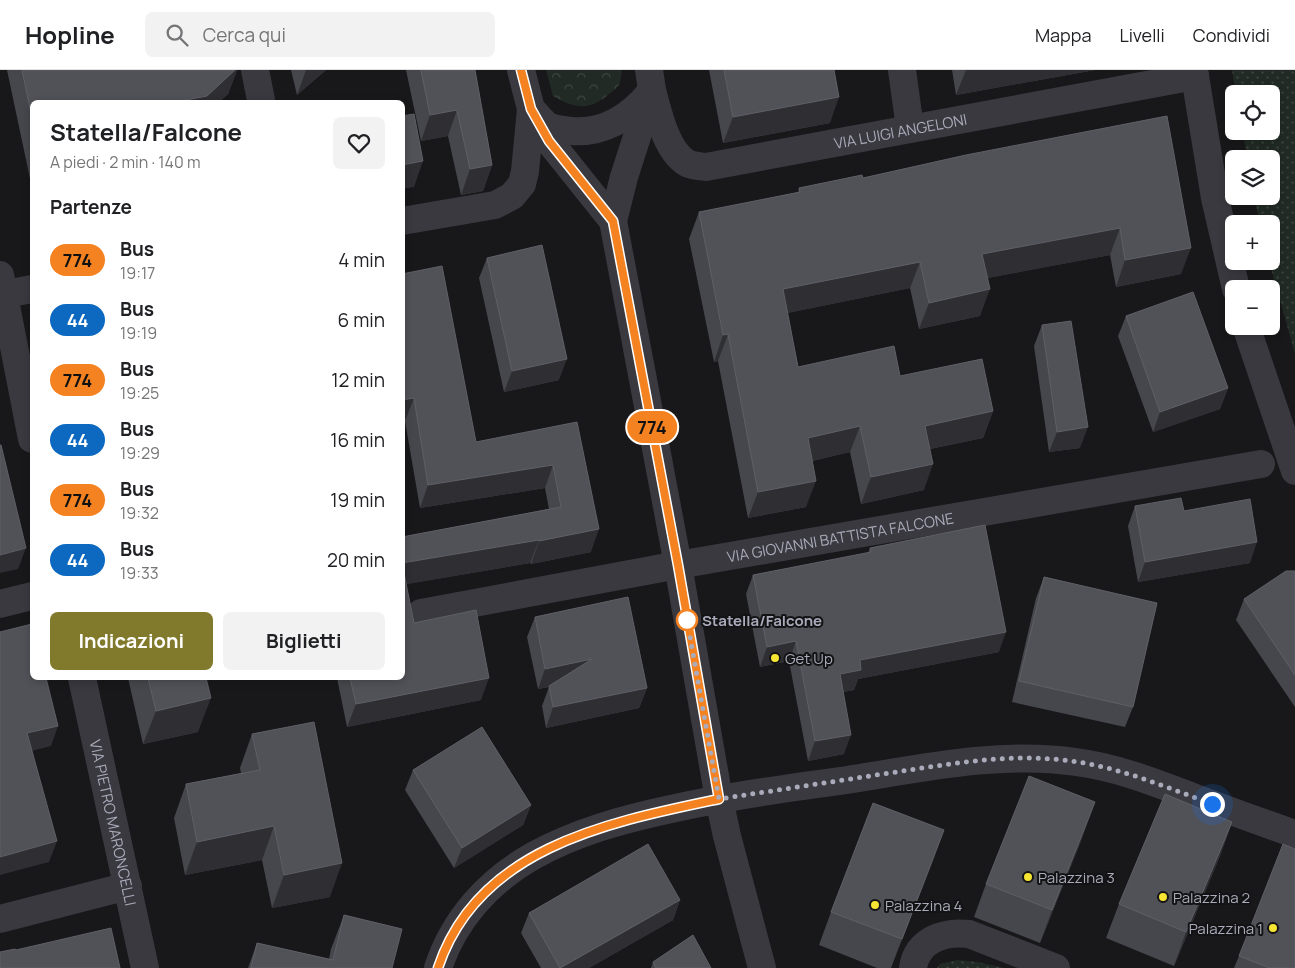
<!DOCTYPE html>
<html lang="it">
<head>
<meta charset="utf-8">
<style>
  :root { --surface:#fff; --page:#f2f2f2; --text:#202124; --muted:#757577; --line:#e0e0e0; --accent:#81792b }
  body { margin:0; font-family:Manrope,sans-serif; background:var(--page); color:var(--text); height:100vh; display:flex; flex-direction:column; font-size:19px; white-space:nowrap }
  * { box-sizing:border-box; margin:0 }
  p { font-size:16px; color:var(--muted) }
  .icon { flex:none; width:28px; height:28px; fill:none; stroke:currentColor; stroke-width:2; stroke-linecap:round; stroke-linejoin:round }
  .map { position:relative; flex:1; overflow:hidden }
  .sheet { position:absolute; left:30px; top:30px; width:375px; height:580px; display:flex; flex-direction:column; background:var(--surface); border-radius:8px; box-shadow:0 2px 8px #0003 }
  .sheet>* { flex:none }
  .badge { padding:0 10px; border-radius:16px; font-size:18px; line-height:32px }
  .fabs { position:absolute; left:1225px; top:15px; display:grid; gap:10px }
  .fabs a { display:grid; place-items:center; width:55px; height:55px; border-radius:8px; background:var(--surface); box-shadow:0 2px 8px #0003; font-size:25px }
  .you { position:absolute; width:25px; height:25px; margin:-12px; border:4px solid #fff; border-radius:50%; background:#1a73e8; box-shadow:0 0 0 8px #1a73e833 }
  .map>.badge { position:absolute; translate:-50% -50%; box-shadow:0 0 0 2px #fff }
  h2 { padding:0 20px; font-size:19px; line-height:45px }
  .round { display:grid; place-items:center; flex:none; width:52px; height:52px; border-radius:8px; background:var(--page) }
  .head { display:flex; align-items:center; justify-content:space-between; height:85px; padding:0 20px }
  h1 { font-size:24px; font-weight:700; line-height:38px }
  .primary-button { display:flex; gap:10px; margin-top:auto; padding:10px 20px }
  .primary-button a { flex:1; height:58px; border-radius:8px; background:var(--accent); color:#fff; font-size:20px; font-weight:700; line-height:58px; text-align:center }
  .primary-button a+a { background:var(--page); color:var(--text) }
  ul { padding:0; list-style:none }
  li { display:flex; align-items:center; gap:15px; height:60px; padding:0 20px }
  li div { flex:1 }
  li b { display:block; font-size:19px }
  li em { font-style:normal }
  li .badge { min-width:55px; font-weight:700; text-align:center }
  header { display:flex; align-items:center; gap:30px; box-sizing:border-box; height:70px; padding:0 25px; background:var(--surface); border-bottom:1px solid var(--line) }
  header strong { font-size:24px }
  nav { display:flex; gap:28px; margin-inline-start:auto; font-size:18px }
  .search { width:350px; height:45px; background:var(--page); display:flex; align-items:center; gap:12px; box-sizing:border-box; padding:0 18px; border-radius:8px; color:var(--muted); font-size:19px }
  .map>svg:first-child { display:block }
  .grass { fill:url(#grass-dots) }
  .forest { fill:url(#forest-crowns) }
  .lines { fill:none; stroke-linecap:round; stroke-linejoin:round }
  .minor { stroke:#39393f; stroke-width:28 }
  .wall { fill:#46474c }
  .shaded-wall { fill:#2f2f33 }
  .building { fill:#515158; stroke:#5f5f67 }
  .line-casing { stroke:#fff; stroke-width:11 }
  .line { stroke:#f58220; stroke-width:8 }
  .walk { stroke:#aaabba; stroke-width:5; stroke-dasharray:0 9 }
  .stop-dot { fill:#fff; stroke:#f58220; stroke-width:2.5 }
  .poi-dot { fill:#f7e533; stroke:#131315; stroke-width:2 }
  .labels { text-anchor:middle; dominant-baseline:central; stroke-width:4; stroke-linejoin:round; paint-order:stroke }
  .street-label { font-size:15px; fill:#aaabba; stroke:#131315 }
  .stop-label { font-size:15px; font-weight:bold; fill:#aaabba; stroke:#131315; text-anchor:start }
  .poi-label { font-size:15px; fill:#aaabba; stroke:#131315; text-anchor:start }
</style>
</head>
<body>
<header>
<strong>Hopline</strong>
<div class="search"><svg class="icon" aria-label="search" viewBox="0 0 24 24"><circle cx="10" cy="10" r="6"/><path d="M15 15l6 6"/></svg>Cerca qui</div>
<nav><a>Mappa</a><a>Livelli</a><a>Condividi</a></nav>
</header>
<div class="map">
<svg width="1295" height="898" viewBox="0 0 1295 898">
  <defs>
    <pattern id="grass-dots" width="8" height="8" patternUnits="userSpaceOnUse" patternTransform="scale(1.25)"><rect width="8" height="8" fill="#212a24"/><path d="M2 2h.1M6 6h.1" fill="none" stroke="#3f4642" stroke-width="1.8" stroke-linecap="round"/></pattern>
    <pattern id="forest-crowns" width="20" height="18" patternUnits="userSpaceOnUse" patternTransform="scale(1.25)"><rect width="20" height="18" fill="#212a24"/><path d="M2 6a3 3 0 1 1 6 0M12 15a3 3 0 1 1 6 0" fill="none" stroke="#3f4642"/></pattern>
  </defs>
  <rect width="100%" height="100%" fill="#18181a"/>
  <path class="grass" d="M1232,0h63v284l-26,-93h2v-37h-11l-6,-28h17v-37h-24l-4,-28h28v-37h-35z
    M957,890l21,2 26,6h-67l3,-4z"/>
  <path class="forest" d="M546,0h76c-1,4 -1,12 -3,15 -2,3 -6,6 -9,8 -19,18 -35,16 -57,3z"/>
  <g class="lines">
    <g class="minor">
      <path d="M255,0l6,30"/>
      <path d="M521,0l10,39 18,32 64,80"/>
      <path d="M649,0l3,20 -28,87 -11,44 65,344 41,234 8,37 35,132"/>
      <path d="M902,0l8,58"/>
      <path d="M1194,0l21,128 21,91"/>
      <path id="s1" d="M652,20c6,22 14,61 35,73 5,3 13,3 19,4l489,-91"/>
      <path d="M534,42c4,4 9,11 14,14 7,3 16,4 23,5 32,3 59,-14 79,-38"/>
      <path d="M402,151l93,-16 17,-9 10,-12 3,-13 6,-62"/>
      <path d="M0,205l32,164"/>
      <path d="M0,225l32,-6"/>
      <path d="M1246,256l49,145"/>
      <path d="M0,534l32,-8"/>
      <path id="s2" d="M421,543l257,-48 583,-101"/>
      <path id="s3" d="M82,608l63,290"/>
      <path d="M0,849l128,-33"/>
      <path d="M438,898c16,-49 51,-87 95,-112 43,-24 91,-37 138,-47 58,-13 117,-21 176,-29 76,-12 153,-29 229,-18 40,5 80,21 117,35 34,13 68,25 102,37"/>
      <path d="M913,898c4,-28 31,-37 56,-34l87,34"/>
    </g>
  </g>
  <path class="wall" d="M7,0h230l-9,24 -9,8h-187v86z
    M291,0h35l-29,25z
    M406,0h69l17,95 -9,26 -22,4 -13,-59 -27,5z
    M709,0h125l-4,53 -107,20z
    M952,0h143l-139,25z
    M1167,46l14,158 -65,13 -6,-32 -123,23 -7,38 -61,13 -9,-41 -123,25 11,54 102,9 93,35 -10,27 -53,11 -6,41 -63,14 -11,-52 -38,9 -6,46 -58,11 -30,-157 -4,1 -25,-123 10,-27 99,-19 1,-5 64,-10z
    M487,188l72,122 -55,12 -25,-114z
    M402,204l74,168 101,-20 14,130 -60,12 -1,-1 -124,21 8,39 67,77 -134,27 -10,-49h65v-141l147,-28 -4,-21 -125,20 -15,-87h-3z
    M1126,246l102,72 -8,21 -67,23 -35,-96z
    M1042,255l38,123 -31,4 -15,-106z
    M1135,436l49,5 66,52 -112,19 -10,-56z
    M870,478l129,104 -141,27 -4,11 -11,2 1,62 -36,7 -19,-100 -29,6 -14,-73 7,-19 115,-22z
    M1295,501v136l-59,-87 8,-21z
    M1044,507l89,130 -8,20 -113,-25 24,-104z
    M535,547l112,71 -8,20 -93,20 -4,-22 7,-19 -11,2 -11,-52z
    M128,608h78l-8,54 -55,12z
    M252,664l78,163 -58,11 -10,-48 -77,15 -11,-57 12,-34 55,-11 -1,-5z
    M413,700l118,35 -8,20 -69,43 -49,-78z
    M1232,752l-12,34 -46,110 -68,-28 13,-34z
    M944,760l-53,138h-14l-58,-23 12,-33z
    M1083,766l-43,107 -66,-26 12,-33z
    M680,830l-7,20 -84,48h-48l-20,-35 8,-20z
    M344,845l48,53h-144l9,-25 72,16 2,-10z
    M1239,886l56,12h-61z
    M653,892l58,6h-60z"/>
  <path class="shaded-wall" d="M235,0h2l-9,24 -9,8h-44z
    M306,0h20l-29,25z
    M966,0h129l-139,25z
    M839,27l-9,26 -107,20 10,-26z
    M457,40l-9,26 -27,5 9,-26z
    M423,91l-9,26 -12,2v-24z
    M492,95l-9,26 -22,4 9,-26z
    M1120,158l-10,27 -138,26 10,-27z
    M1191,178l-10,26 -65,13 9,-27z
    M920,192l-10,26 -137,28 10,-27z
    M990,219l-10,27 -61,13 10,-26z
    M728,264l-10,27 -4,1 9,-27z
    M567,289l-8,21 -55,12 8,-21z
    M1228,318l-8,21 -67,23 7,-20z
    M414,328l-9,23h-3v-21z
    M993,341l-10,27 -68,14 10,-26z
    M860,356l-10,26 -52,12 10,-26z
    M1088,357l-8,21 -31,4 8,-20z
    M933,394l-9,26 -63,14 10,-27z
    M553,395l-8,23 -125,20 8,-23z
    M816,411l-10,26 -58,11 10,-26z
    M599,459l-8,23 -60,12 8,-23z
    M539,470l-9,23 -128,22v-22z
    M1257,472l-7,21 -112,19 7,-20z
    M26,478l-8,21 -18,4v-18z
    M1006,562l-7,20 -141,27 -4,11 -21,4 7,-20 20,-14z
    M796,571l-7,20 -29,6 7,-20z
    M592,589l-7,21 -47,9 7,-20z
    M489,608l-8,22 -134,27 9,-23z
    M647,618l-8,20 -93,20 7,-21z
    M211,628l-13,34 -55,12 13,-33z
    M58,656l-7,20 -31,8 7,-21z
    M851,665l-7,19 -36,7 7,-20z
    M1095,732l-12,34 -43,107 12,-33z
    M531,735l-8,20 -69,43 8,-20z
    M1232,752l-12,34 -46,110 12,-34z
    M274,756l-12,34 -77,15 12,-33z
    M944,760l-12,34 -41,104 11,-29z
    M57,771l-8,21 -49,13v-18z
    M342,793l-12,34 -58,11 12,-33z
    M680,830l-7,20 -84,48h-28z"/>
  <path class="building" d="M22,0h213l-28,26 -32,6h-143v16z
    M421,0h54l17,95 -22,4 -13,-59 -27,5z
    M724,0h110l5,27 -106,20z
    M414,44l9,47 -21,4v-49z
    M1167,46l24,132 -66,12 -5,-32 -138,26 8,35 -61,14 -9,-41 -137,27 15,78 96,-21 6,30 82,-17 11,52 -68,15 8,38 -62,13 -11,-51 -52,12 8,43 -58,11 -30,-158 -5,1 -24,-123 101,-20 -1,-4 63,-13 1,3 103,-23z
    M542,175l25,114 -55,12 -25,-113z
    M442,196l34,176 101,-20 22,107 -60,12v-1l-137,23v-26l159,-30 -8,-42 -125,20 -14,-87 -12,2v-109h2l-2,-10v-7z
    M1193,222l35,96 -68,24 -34,-96z
    M1071,251l17,106 -31,5 -15,-107z
    M0,375h1l25,103 -26,7z
    M1181,428l3,13 66,-12 7,43 -112,20 -10,-56z
    M985,455l21,107 -146,28 1,10 -21,4 11,61 -36,6 -19,-100 -29,6 -14,-72 118,-23 -1,-4z
    M402,493l12,60 62,-13 13,68 -133,26 -6,-26h52z
    M1286,501h9v104l-51,-76z
    M1044,507l113,26 -24,104 -114,-26z
    M628,527l19,91 -94,19 -4,-21 43,-27 -47,10 -10,-52z
    M32,554v54h14l12,48 -31,7 30,108 -57,16v-225z
    M148,608h58l5,20 -55,13z
    M314,652l28,141 -58,12 -10,-49 -77,16 -11,-58 74,-14 -8,-36z
    M482,657l49,78 -69,43 -49,-78z
    M1029,706l66,26 -43,108 -66,-26z
    M1165,724l67,28 -46,110 -67,-28z
    M873,733l71,27 -42,109 -71,-27z
    M648,774l32,56 -120,68 -31,-55z
    M1283,774l12,5v119h-25l-31,-12z
    M344,845l58,14 -10,39h-141l6,-25 76,17z
    M111,858l9,40h-120v-16l15,-3 1,1z
    M693,865l18,33h-55l-3,-6z"/>
  <g class="lines">
    <defs>
      <path id="line" d="M438,898c40,-121 172,-146 281,-169l-41,-234 -65,-344 -64,-80 -18,-32 -10,-39"/>
    </defs>
    <use href="#line" class="line-casing"/>
    <use href="#line" class="line"/>
    <path class="walk" d="M687,550l32,179c59,-9 118,-18 177,-27 60,-9 121,-20 182,-10 46,7 90,26 134,42"/>
  </g>
  <circle class="stop-dot" cx="687" cy="550" r="10"/>
  <g class="poi-dot">
    <circle cx="775" cy="588" r="5"/>
    <circle cx="1028" cy="807" r="5"/>
    <circle cx="1163" cy="827" r="5"/>
    <circle cx="875" cy="835" r="5"/>
    <circle cx="1273" cy="858" r="5"/>
  </g>
  <g class="labels">
    <g class="street-label">
      <text stroke="none"><textPath href="#s1" startOffset="300">VIA LUIGI ANGELONI</textPath></text>
      <text stroke="none"><textPath href="#s2" startOffset="426">VIA GIOVANNI BATTISTA FALCONE</textPath></text>
      <text stroke="none"><textPath href="#s3" startOffset="148">VIA PIETRO MARONCELLI</textPath></text>
    </g>
    <g class="stop-label">
      <text x="702" y="550">Statella/Falcone</text>
    </g>
    <g class="poi-label">
      <text x="785" y="588">Get Up</text>
      <text x="1038" y="807">Palazzina 3</text>
      <text x="1173" y="827">Palazzina 2</text>
      <text x="885" y="835">Palazzina 4</text>
      <text x="1263" y="858" text-anchor="end">Palazzina 1</text>
    </g>
  </g>
</svg>
<div class="fabs">
<a><svg class="icon" aria-label="locate" viewBox="0 0 24 24"><circle cx="12" cy="12" r="6"/><path d="M12 2v4M12 18v4M2 12h4M18 12h4"/></svg></a>
<a><svg class="icon" aria-label="layers" viewBox="0 0 24 24"><path d="M12 4l9 5-9 5-9-5zM3 14l9 5 9-5"/></svg></a>
<a>+</a>
<a>−</a>
</div>
<div class="you" style="left:1212px;top:734px"></div>
<b class="badge" style="left:652px;top:357px;background:#f58220;color:#111">774</b>
<section class="sheet">
<div class="head"><div><h1>Statella/Falcone</h1><p>A piedi · 2 min · 140 m</p></div><a class="round"><svg class="icon" aria-label="heart" viewBox="0 0 24 24"><path d="M12 20l-8-8c-3-5 5-10 8-4 3-6 11-1 8 4z"/></svg></a></div>
<h2>Partenze</h2>
<ul>
<li><span class="badge" style="background:#f58220;color:#111">774</span><div><b>Bus</b><p>19:17</p></div><em>4 min</em></li>
<li><span class="badge" style="background:#0c69bf;color:#fff">44</span><div><b>Bus</b><p>19:19</p></div><em>6 min</em></li>
<li><span class="badge" style="background:#f58220;color:#111">774</span><div><b>Bus</b><p>19:25</p></div><em>12 min</em></li>
<li><span class="badge" style="background:#0c69bf;color:#fff">44</span><div><b>Bus</b><p>19:29</p></div><em>16 min</em></li>
<li><span class="badge" style="background:#f58220;color:#111">774</span><div><b>Bus</b><p>19:32</p></div><em>19 min</em></li>
<li><span class="badge" style="background:#0c69bf;color:#fff">44</span><div><b>Bus</b><p>19:33</p></div><em>20 min</em></li>
</ul>
<div class="primary-button"><a>Indicazioni</a><a>Biglietti</a></div>
</section>
</div>
</body>
</html>
